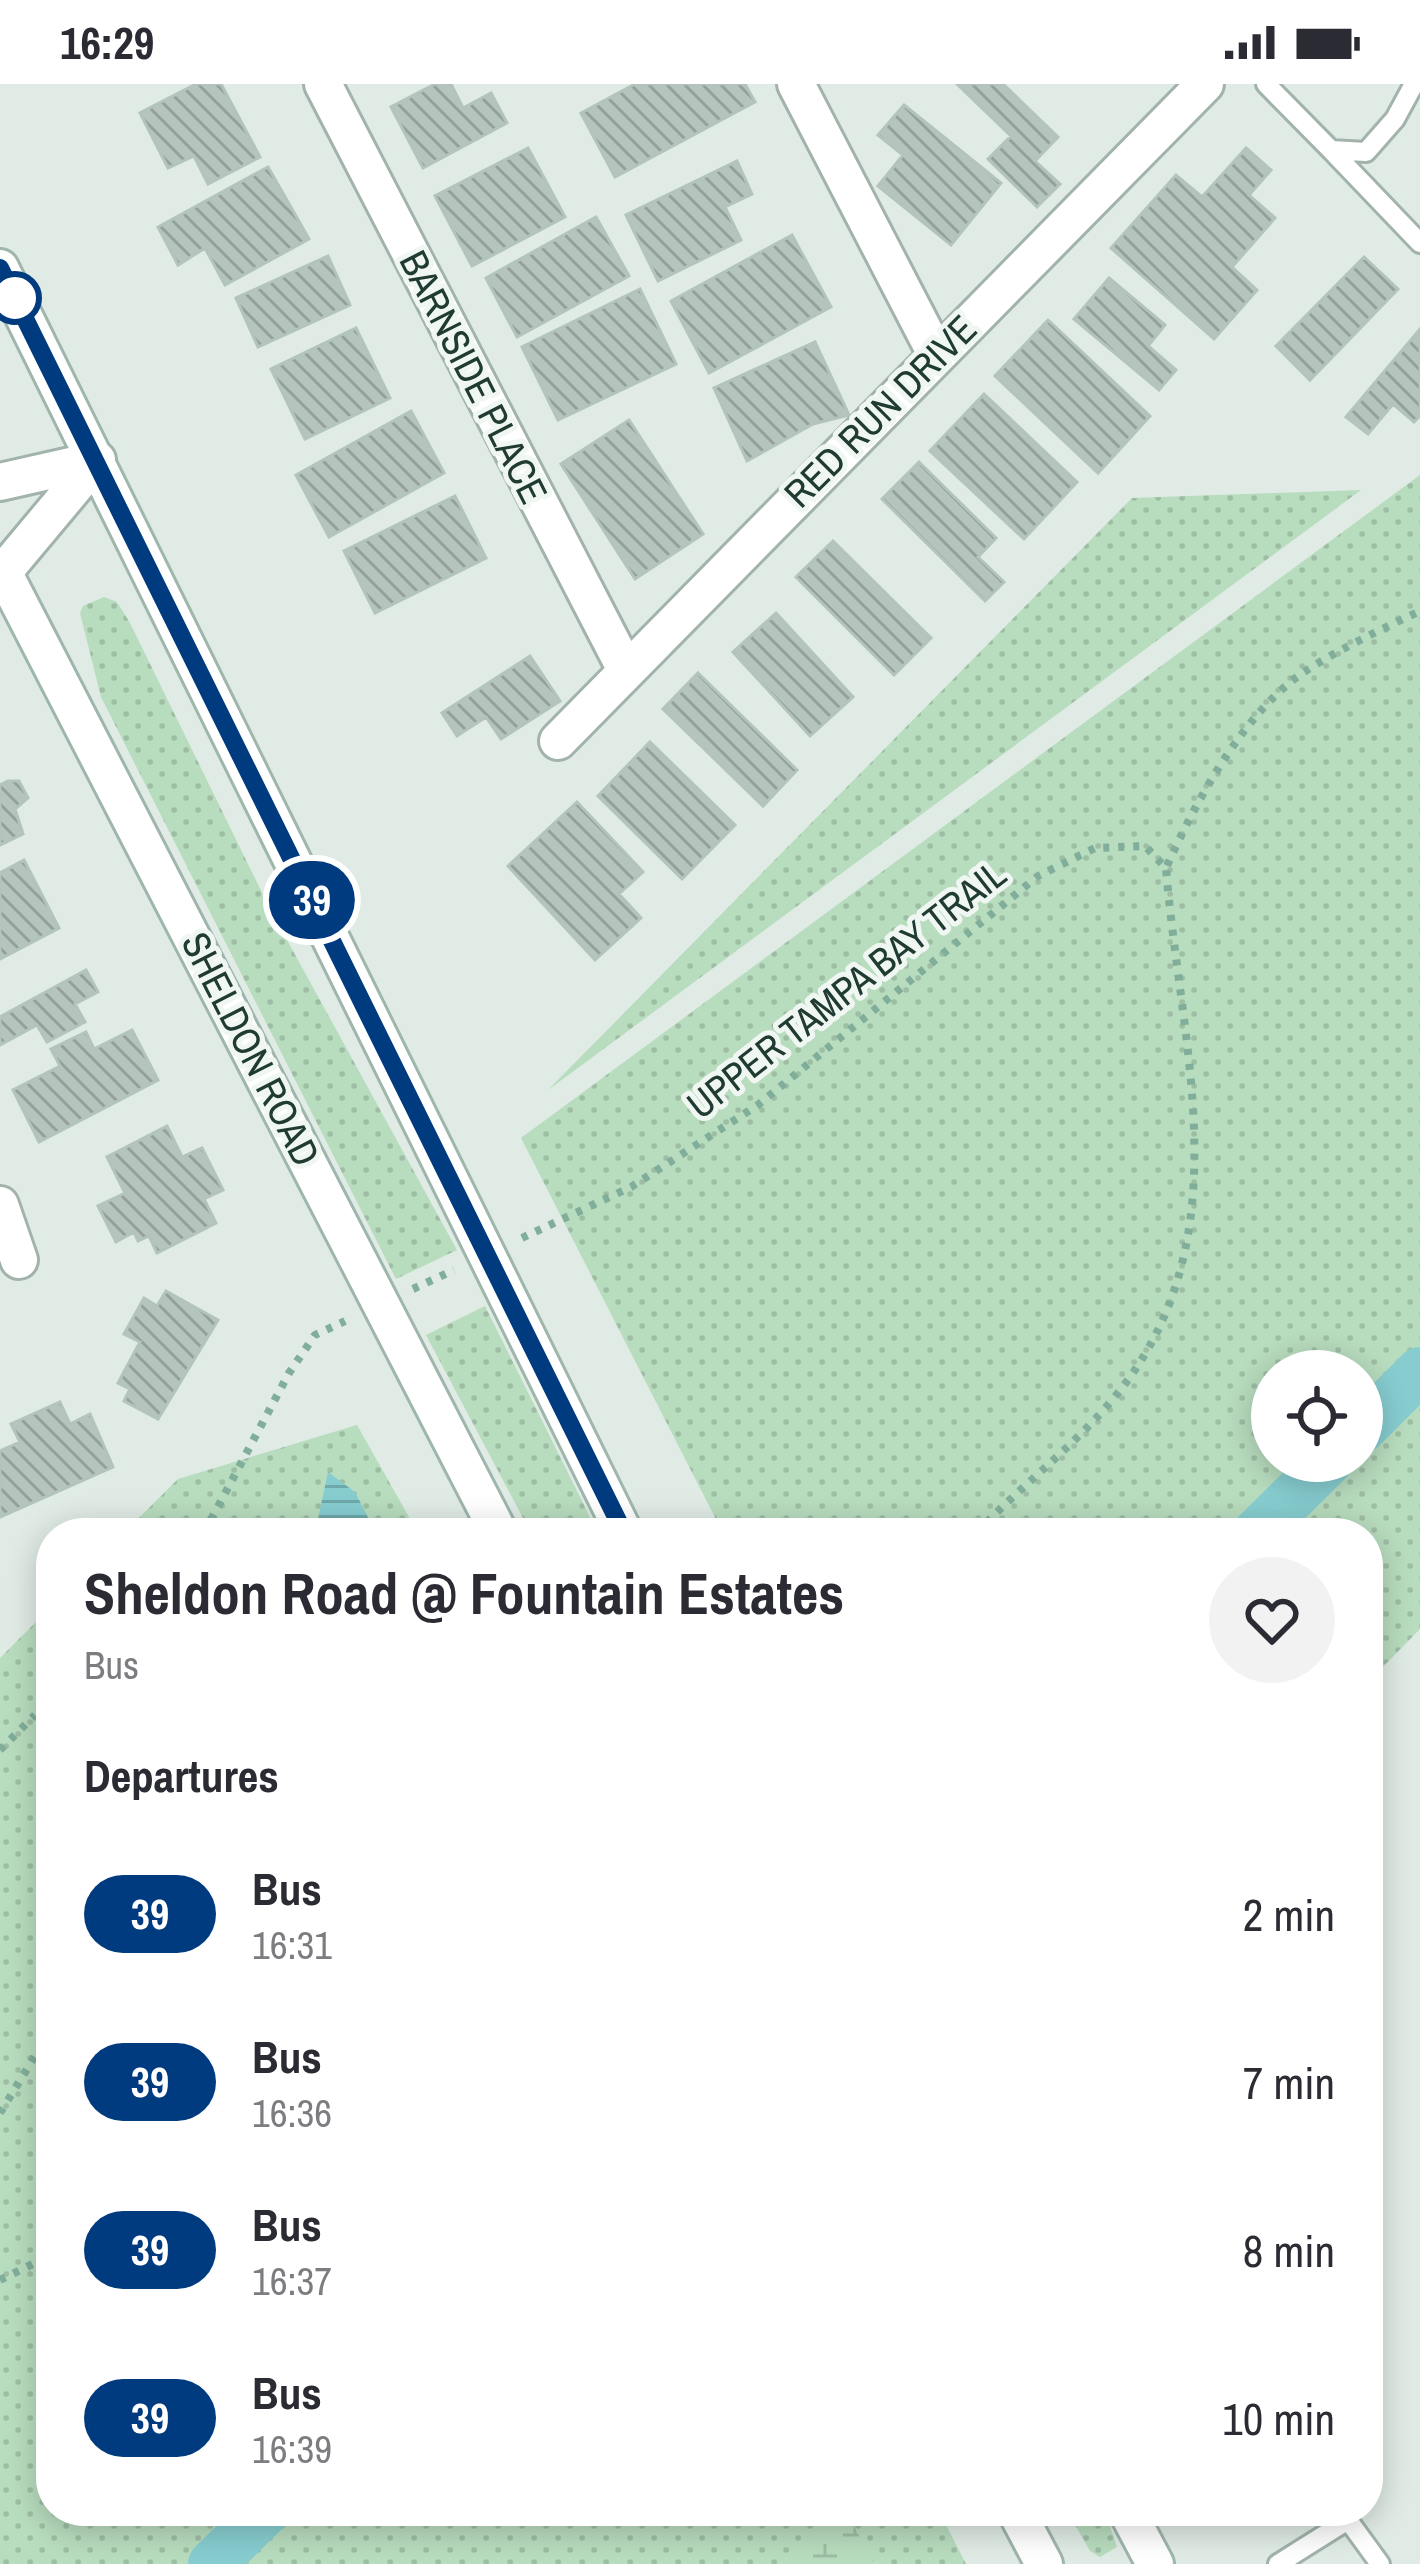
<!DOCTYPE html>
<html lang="en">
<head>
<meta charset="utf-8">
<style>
  :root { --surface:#fff; --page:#f2f2f3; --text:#2b2b33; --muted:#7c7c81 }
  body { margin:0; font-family:"Archivo Narrow",sans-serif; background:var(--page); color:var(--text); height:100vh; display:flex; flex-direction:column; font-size:45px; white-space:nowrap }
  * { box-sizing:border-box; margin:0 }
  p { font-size:39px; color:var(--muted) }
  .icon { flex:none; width:66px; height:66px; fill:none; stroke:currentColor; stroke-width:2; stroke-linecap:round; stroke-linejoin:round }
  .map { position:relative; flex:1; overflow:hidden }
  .drawer { position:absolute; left:36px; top:1434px; width:1347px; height:1008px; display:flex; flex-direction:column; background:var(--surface); border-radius:48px; box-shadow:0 6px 30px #0003 }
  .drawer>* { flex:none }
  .badge { padding:0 24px; border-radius:39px; font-size:42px; line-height:78px }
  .fabs { position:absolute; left:1251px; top:1266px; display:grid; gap:24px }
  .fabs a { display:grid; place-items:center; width:132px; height:132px; border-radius:50%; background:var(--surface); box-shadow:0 6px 30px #0003; font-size:60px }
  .map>.badge { position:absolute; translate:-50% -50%; box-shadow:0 0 0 6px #fff }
  h2 { padding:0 48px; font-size:45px; line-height:108px }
  .round { display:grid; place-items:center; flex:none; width:126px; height:126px; border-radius:63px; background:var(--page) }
  .headline { display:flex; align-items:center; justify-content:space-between; height:204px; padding:0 48px }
  h1 { font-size:57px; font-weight:800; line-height:90px }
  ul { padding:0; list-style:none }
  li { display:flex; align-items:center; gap:36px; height:168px; padding:0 48px }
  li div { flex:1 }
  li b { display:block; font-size:45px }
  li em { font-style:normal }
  li .badge { min-width:132px; font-weight:700; text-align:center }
  .status { display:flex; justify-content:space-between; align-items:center; height:84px; padding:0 60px; background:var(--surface); direction:ltr }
  .status svg { height:33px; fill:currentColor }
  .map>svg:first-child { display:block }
  .green { fill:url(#green-dots); fill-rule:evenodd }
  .wetland { fill:url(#wetland-marsh) }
  .water { fill:url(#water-rules) }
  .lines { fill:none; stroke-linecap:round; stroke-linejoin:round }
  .canal { stroke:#87cdd0; stroke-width:48 }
  .building { fill:url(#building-back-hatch); stroke:#b2c4bb; stroke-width:3 }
  .lane-casing { stroke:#a2b3ab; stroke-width:24 }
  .street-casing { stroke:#a2b3ab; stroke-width:42 }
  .secondary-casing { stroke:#9eb6ab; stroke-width:42 }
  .path { stroke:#80ae9b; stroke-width:8; stroke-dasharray:6 9; stroke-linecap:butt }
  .lane { stroke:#fff; stroke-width:18 }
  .street { stroke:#fff; stroke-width:36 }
  .secondary { stroke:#fff; stroke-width:36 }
  .line-casing { stroke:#fff; stroke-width:27 }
  .line { stroke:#003b80; stroke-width:18 }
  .stop-dot { fill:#fff; stroke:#003b80; stroke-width:6 }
  .labels { text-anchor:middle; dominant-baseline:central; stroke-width:10; stroke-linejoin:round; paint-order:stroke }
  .street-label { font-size:39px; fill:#203b31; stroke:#f0f7f3 }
</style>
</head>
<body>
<div class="status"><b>16:29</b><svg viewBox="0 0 49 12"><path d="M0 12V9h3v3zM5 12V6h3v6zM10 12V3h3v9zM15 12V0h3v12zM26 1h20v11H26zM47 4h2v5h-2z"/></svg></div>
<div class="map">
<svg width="1420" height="2480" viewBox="0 0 1420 2480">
  <defs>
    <pattern id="green-dots" width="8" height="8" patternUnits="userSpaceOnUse" patternTransform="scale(3)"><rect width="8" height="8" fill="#b8dcbe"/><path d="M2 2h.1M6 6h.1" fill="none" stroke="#9ebea4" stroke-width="1.8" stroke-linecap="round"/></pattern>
    <pattern id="wetland-marsh" width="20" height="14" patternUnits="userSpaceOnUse" patternTransform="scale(3)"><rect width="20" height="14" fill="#b8dcbe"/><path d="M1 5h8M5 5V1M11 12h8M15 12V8" fill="none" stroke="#9ebea4"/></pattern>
    <pattern id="water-rules" width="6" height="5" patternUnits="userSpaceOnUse" patternTransform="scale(3)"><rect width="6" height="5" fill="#87cdd0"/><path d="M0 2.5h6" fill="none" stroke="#6ea8a9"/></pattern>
    <pattern id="building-back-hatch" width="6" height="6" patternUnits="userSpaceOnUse" patternTransform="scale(3)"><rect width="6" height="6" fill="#b5c5bd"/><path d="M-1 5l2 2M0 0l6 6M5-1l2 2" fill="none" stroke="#93a19a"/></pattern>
  </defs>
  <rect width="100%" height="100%" fill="#dfebe4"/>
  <path class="green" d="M1420,391v1154l-52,53v-149h-645l-202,-395zM1272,1287h90v90h-90z
    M1361,406l-813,600 584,-592z
    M104,513l13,5 13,21 140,286 187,341 -61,29 -295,-582 -21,-84 3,-7z
    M485,1222l113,227h-67l-105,-198z
    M357,1341l61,108h-294l54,-54z
    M51,1523v904h888l27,53h-966v-906z
    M1067,2427h38l12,36 -17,10 -10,-6z"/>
  <path class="wetland" d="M828,2440l26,2 20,38h-91z"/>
  <path class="water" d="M328,1388l27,20 21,41h-61z"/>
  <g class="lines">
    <path class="canal" d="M1362,1345l58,-58
      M1256,1449l73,-72
      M212,2480l54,-53"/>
  </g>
  <path class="building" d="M196,0h25l39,73 -52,27 -14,-28 -26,12 -28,-55z
    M435,0h16l12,24 28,-15 16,30 -84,45 -32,-61z
    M635,0h110l10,18 -140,75 -34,-64z
    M957,0h46l55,53 -23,24 25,23 -23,23 -49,-48 23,-23z
    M904,21l97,78 -50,62 -73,-59 25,-31 -25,-20z
    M528,64l37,69 -93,49 -37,-70z
    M1246,64l25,22 -22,25 26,23 -43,49 25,23 -43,49 -103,-91 65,-73 26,22z
    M737,77l15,33 -27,13 16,33 -83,41 -32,-66z
    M268,83l41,72 -84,46 -20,-37 -27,17 -20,-38z
    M596,133l33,59 -112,61 -31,-59z
    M792,151l39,72 -122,66 -38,-72z
    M328,172l22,49 -92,42 -22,-49z
    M1364,173l34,32 -88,91 -34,-34z
    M1109,194l56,47 -17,21 28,24 -17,20 -85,-71z
    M640,205l36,75 -118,56 -36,-73z
    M1048,236l102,96 -52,57 -103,-97z
    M356,244l34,70 -85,41 -34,-70z
    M1420,245v87l-6,6 -21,-18 -25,30 -22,-17z
    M815,258l34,73 -36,9 -66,37 -33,-73z
    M984,310l93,88 -53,57 -94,-88z
    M411,327l33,62 -115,64 -33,-62z
    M629,336l74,114 -68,45 -74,-115z
    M919,378l77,76 -18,19 26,25 -19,19 -103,-102z
    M455,412l31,62 -111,55 -31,-62z
    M833,457l98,97 -37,37 -98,-98z
    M776,529l77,84 -43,39 -77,-84z
    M530,572l30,45 -59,38 -15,-22 -29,19 -15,-23z
    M698,589l99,97 -34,36 -100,-97z
    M650,658l85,83 -53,54 -84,-83z
    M8,697h11l9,17 -13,11 8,25 -23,11v-60z
    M577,718l66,70 -24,22 22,24 -46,42 -87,-94z
    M24,776l35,68 -59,31v-86z
    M86,886l12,22 -23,12 10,18 -38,20 -10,-17 -37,20v-28z
    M132,946l26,50 -119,62 -26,-52 47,-24 -9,-17 35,-17 8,17z
    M167,1042l15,31 20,-9 21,42 -19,9 12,24 -59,30 -8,-17 -11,5 -4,-9 -18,10 -18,-36 27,-13 -18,-36z
    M166,1207l52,29 -60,99 -34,-18 6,-12 -12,-6 22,-41 -16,-8 20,-36 13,8z
    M60,1318l10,22 20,-10 23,53 -113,50v-66l20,-9 -9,-18z"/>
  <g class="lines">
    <defs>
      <path id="lane" d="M1266,0l65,66 35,2 29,-33 19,-35
        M1331,66l89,93
        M1278,2480l70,-44 32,44"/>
      <path id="street" d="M323,0l303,586
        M796,0l140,270
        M0,398l97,-22
        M0,492l97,-116
        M558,657l647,-657
        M0,1121l19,55"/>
      <path id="secondary" d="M0,184l624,1265
        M0,482l499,967
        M1016,2427l28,53
        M1127,2427l28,53"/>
    </defs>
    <use href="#lane" class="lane-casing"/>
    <use href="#street" class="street-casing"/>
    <use href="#secondary" class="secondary-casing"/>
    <path class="path" d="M522,1154l109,-51 127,-82 280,-229 57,-28 50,-2 21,22c29,-65 77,-155 138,-196 35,-23 78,-43 116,-61
      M413,1205l41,-19
      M204,1449l85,-160 26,-38 30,-14
      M976,1449c42,-44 91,-81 132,-128 138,-159 73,-351 58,-537
      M0,1666l35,-35
      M0,2029l51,-83
      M0,2196l51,-25"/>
    <use href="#lane" class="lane"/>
    <use href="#street" class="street"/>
    <use href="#secondary" class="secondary"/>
  </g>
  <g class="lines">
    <defs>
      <path id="line" d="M0,184l624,1265"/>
    </defs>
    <use href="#line" class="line-casing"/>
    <use href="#line" class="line"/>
  </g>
  <circle class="stop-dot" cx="15" cy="214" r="24"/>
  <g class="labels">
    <g class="street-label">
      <text transform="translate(474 293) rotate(63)">BARNSIDE PLACE</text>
      <text transform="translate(880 327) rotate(-45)">RED RUN DRIVE</text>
      <text transform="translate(846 905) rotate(-38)">UPPER TAMPA BAY TRAIL</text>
      <text transform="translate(251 965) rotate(63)">SHELDON ROAD</text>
    </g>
  </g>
</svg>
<div class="fabs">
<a><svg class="icon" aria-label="locate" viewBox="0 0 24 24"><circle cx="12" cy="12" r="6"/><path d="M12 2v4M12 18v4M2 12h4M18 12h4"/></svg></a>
</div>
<b class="badge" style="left:312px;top:816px;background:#003b80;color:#fff">39</b>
<section class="drawer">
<div class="headline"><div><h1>Sheldon Road @ Fountain Estates</h1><p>Bus</p></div><a class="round"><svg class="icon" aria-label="heart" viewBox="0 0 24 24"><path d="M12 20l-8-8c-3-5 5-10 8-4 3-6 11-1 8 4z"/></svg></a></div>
<h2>Departures</h2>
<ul>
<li><span class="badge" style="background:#003b80;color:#fff">39</span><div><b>Bus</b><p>16:31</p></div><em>2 min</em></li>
<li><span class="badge" style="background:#003b80;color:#fff">39</span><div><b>Bus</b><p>16:36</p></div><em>7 min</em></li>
<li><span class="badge" style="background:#003b80;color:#fff">39</span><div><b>Bus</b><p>16:37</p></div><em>8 min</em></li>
<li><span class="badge" style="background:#003b80;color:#fff">39</span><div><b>Bus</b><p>16:39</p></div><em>10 min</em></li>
</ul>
</section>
</div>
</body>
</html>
